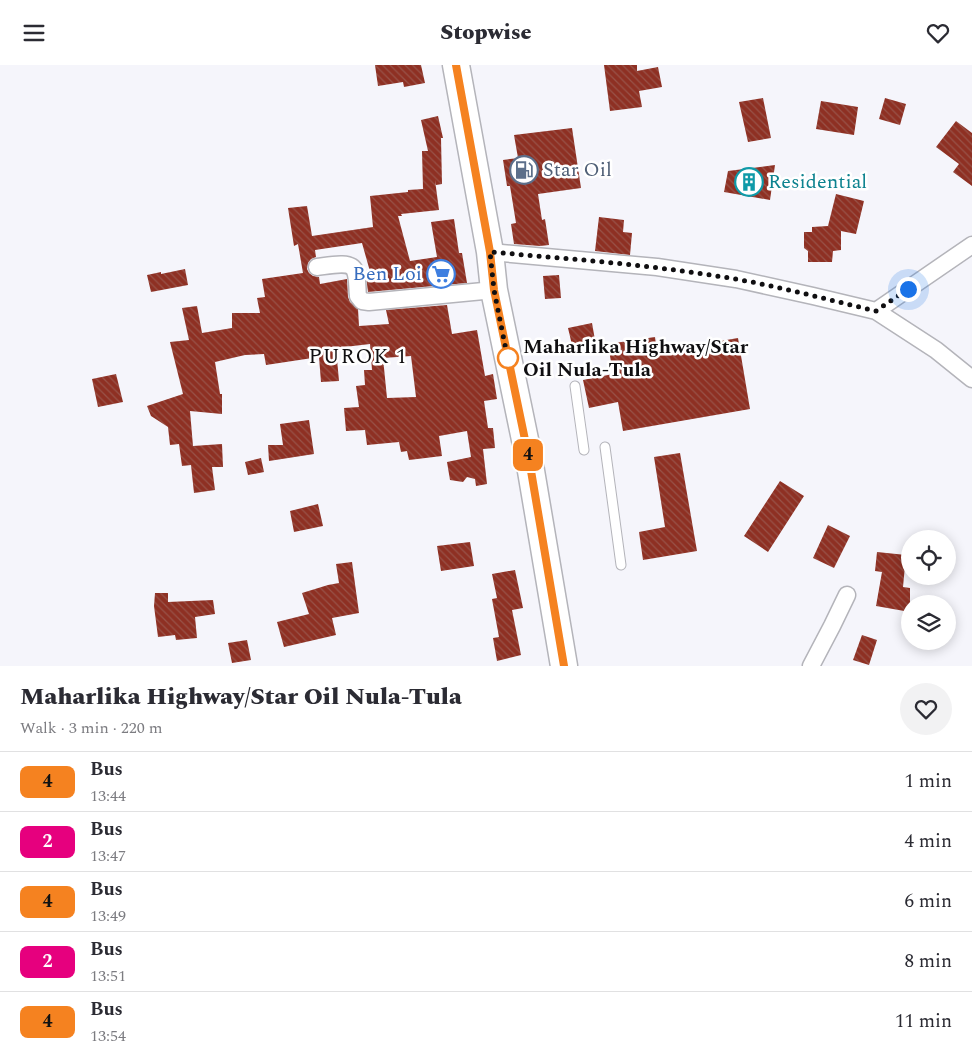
<!DOCTYPE html>
<html lang="en">
<head>
<meta charset="utf-8">
<style>
  :root { --surface:#fff; --page:#f2f2f3; --text:#2b2b33; --muted:#7c7c81; --line:#e1e1e2 }
  body { margin:0; font-family:Spectral,serif; background:var(--page); color:var(--text); height:100vh; display:flex; flex-direction:column; font-size:19px; white-space:nowrap }
  * { box-sizing:border-box; margin:0 }
  p { font-size:16px; color:var(--muted) }
  .icon { flex:none; width:28px; height:28px; fill:none; stroke:currentColor; stroke-width:2; stroke-linecap:round; stroke-linejoin:round }
  .map { position:relative; height:601px; overflow:hidden }
  .panel { display:flex; flex-direction:column; background:var(--surface); flex:1 }
  .panel>* { flex:none }
  .badge { padding:0 10px; border-radius:8px; font-size:18px; line-height:32px }
  .controls { position:absolute; left:901px; top:465px; display:grid; gap:10px }
  .controls a { display:grid; place-items:center; width:55px; height:55px; border-radius:50%; background:var(--surface); box-shadow:0 2px 12px #0003; font-size:25px }
  .you { position:absolute; width:25px; height:25px; margin:-12px; border:4px solid #fff; border-radius:50%; background:#1a73e8; box-shadow:0 0 0 8px #1a73e833 }
  .map>.badge { position:absolute; translate:-50% -50%; box-shadow:0 0 0 2px #fff }
  .round { display:grid; place-items:center; flex:none; width:52px; height:52px; border-radius:26px; background:var(--page) }
  .headline { display:flex; align-items:center; justify-content:space-between; height:85px; padding:0 20px }
  h1 { font-size:24px; font-weight:800; line-height:38px }
  ul { padding:0; list-style:none }
  li { display:flex; align-items:center; gap:15px; height:60px; padding:0 20px; border-top:1px solid var(--line) }
  li div { flex:1 }
  li b { display:block; font-size:19px }
  li em { font-style:normal }
  li .badge { min-width:55px; font-weight:700; text-align:center }
  header { display:flex; justify-content:space-between; align-items:center; height:65px; padding:0 20px; background:var(--surface); font-size:22px; font-weight:800 }
  .map>svg:first-child { display:block }
  .building { fill:url(#building-back-hatch); fill-rule:evenodd }
  .lines { fill:none; stroke-linecap:round; stroke-linejoin:round }
  .lane-casing { stroke:#b4b4ba; stroke-width:11 }
  .street-casing { stroke:#b4b4ba; stroke-width:19 }
  .primary-casing { stroke:#b4b4ba; stroke-width:29 }
  .lane { stroke:#fff; stroke-width:9 }
  .street { stroke:#fff; stroke-width:16 }
  .primary { stroke:#fff; stroke-width:26 }
  .line-casing { stroke:#fff; stroke-width:11 }
  .line { stroke:#f58220; stroke-width:8 }
  .walk { stroke:#100f11; stroke-width:5; stroke-dasharray:0 9 }
  .stop-dot { fill:#fff; stroke:#f58220; stroke-width:2.5 }
  .labels { text-anchor:middle; dominant-baseline:central; stroke-width:5; stroke-linejoin:round; paint-order:stroke }
  .service-label { font-size:20px; fill:#4e5e75; stroke:#fff; text-anchor:start }
  .culture-label { font-size:20px; fill:#0d838f; stroke:#fff; text-anchor:start }
  .shop-label { font-size:20px; fill:#366cbe; stroke:#fff; text-anchor:end }
  .stop-label { font-size:20px; font-weight:bold; fill:#100f11; stroke:#fff; text-anchor:start }
  .neighbourhood-label { font-size:21px; letter-spacing:1px; fill:#100f11; stroke:#fff }
</style>
</head>
<body>
<header><svg class="icon" aria-label="menu" viewBox="0 0 24 24"><path d="M4 6h16M4 12h16M4 18h16"/></svg>Stopwise<svg class="icon" aria-label="heart" viewBox="0 0 24 24"><path d="M12 20l-8-8c-3-5 5-10 8-4 3-6 11-1 8 4z"/></svg></header>
<div class="map">
<svg width="972" height="601" viewBox="0 0 972 601">
  <defs>
    <pattern id="building-back-hatch" width="6" height="6" patternUnits="userSpaceOnUse" patternTransform="scale(1.25)"><rect width="6" height="6" fill="#8e3023"/><path d="M-1 5l2 2M0 0l6 6M5-1l2 2" fill="none" stroke="#985248"/></pattern>
  </defs>
  <rect width="100%" height="100%" fill="#f5f5fb"/>
  <path class="building" d="M375,0h46l4,18 -21,4 -1,-5 -25,4z
    M604,0h33v6l21,-4 4,20 -23,4 3,16 -32,4z
    M763,33l8,40 -23,4 -9,-40z
    M885,33l21,6 -6,21 -21,-6z
    M821,36l37,6 -4,28 -38,-6z
    M438,51l5,22h-2l1,46 -6,1 -1,-5 4,30 -38,4 1,2h-4l12,45 27,-4 -6,-35 23,-3 5,34h3l5,30 -99,9 -2,-16 5,-1 -9,-32 -47,7 1,7 -5,2 -3,4 -1,6 2,4 4,3 6,1 1,7 27,-5 1,18 2,5 8,7 1,17 30,-2 -3,-14 61,-5 5,29 25,-4 8,46 8,-2 4,25 -13,2 4,27h5l2,20 -12,1 4,35 -11,2 -1,-7 -8,-2 -4,5 -13,-2 -3,-18 24,-5 -4,-26 -28,5 3,20 -33,4 -2,-9 -6,1 -2,-10 -32,3 -2,-15 -19,1 -2,-23 15,-1 -3,-21 9,-1 -1,-15h8l-2,-26 -34,4 3,33 -18,1 -2,-25 -53,8 -2,-11 -19,1 -30,7 5,32h2v20l-32,-3 3,35 29,-2 1,23h-11l3,23 -21,3 -3,-28 -9,1 -3,-22 -9,1 -2,-18 -17,-11 -4,-10 36,-12 -13,-52 19,-2 -7,-32 15,-2 5,27 30,-5v-15h28l-3,-15 8,-1 -3,-18 41,-6 -5,-29 -4,2 -6,-38 19,-2 5,30 61,-9 -3,-31 38,-4v-2l15,-1 -1,-38h6l-7,-31zM411,291l5,41 -29,1 -4,-40z
    M956,56l16,12v53l-19,-14 6,-8 -23,-17z
    M572,63l9,60 -43,6 4,26 3,-1 4,26 -9,1 -26,-2 -3,-20 5,-1 -6,-37h-3l-4,-26 15,-2 -4,-23z
    M775,100l-5,35 -46,-8 4,-21z
    M836,129l28,7 -8,33 -15,-3v19l-8,1 -1,11h-24v-11l-4,-3v-16h8v-5l16,-1z
    M599,152l25,3 -1,12 9,1 -2,22 -35,-4z
    M185,204l3,16 -37,7 -4,-17 14,-3v2z
    M559,210l2,23 -16,1 -2,-23z
    M592,258l3,17 -23,5 -4,-17z
    M655,272l2,15 81,-14 12,71 -127,22 -5,-29 -29,6 -6,-28 30,-6 -5,-30z
    M116,309l7,28 -25,5 -6,-28z
    M309,355l5,34 -45,7 -1,-16h15l-3,-21z
    M680,388l17,98 -54,9 -4,-28 26,-5 -11,-70z
    M261,393l3,14 -16,3 -3,-13z
    M780,416l24,15 -36,56 -24,-16z
    M318,439l5,22 -29,6 -4,-21z
    M828,460l22,11 -16,32 -21,-10z
    M470,477l4,24 -33,5 -4,-25z
    M877,487l29,3 -3,32 7,1v24l-34,-6 6,-34 -7,-1z
    M352,497l7,51 -27,5 4,17 -52,12 -7,-25 32,-8 -7,-21 26,-8 11,-2 -3,-19z
    M515,505l8,38 -11,2 9,45 -24,6 -4,-23 6,-1 -7,-38 5,-1 -5,-24z
    M155,528h13v9l45,-2 2,14 -20,3 2,21 -21,2 -1,-5 -17,2 -4,-31z
    M862,570l15,5 -8,25 -16,-5z
    M247,575l4,20 -19,3 -4,-20z"/>
  <g class="lines">
    <defs>
      <path id="lane" d="M575,321l9,64
        M605,382l16,118"/>
      <path id="street" d="M490,187l167,15 79,12 77,17 63,15 60,39 36,29
        M317,202c10,-1 34,-7 38,4 3,8 2,18 3,25l4,5 7,1 125,-12
        M876,246l96,-66
        M811,601l21,-40 15,-31"/>
      <path id="primary" d="M456,0l34,187 4,38 35,169 35,207"/>
    </defs>
    <use href="#lane" class="lane-casing"/>
    <use href="#street" class="street-casing"/>
    <use href="#primary" class="primary-casing"/>
    <use href="#lane" class="lane"/>
    <use href="#street" class="street"/>
    <use href="#primary" class="primary"/>
  </g>
  <g class="lines">
    <defs>
      <path id="line" d="M456,0l34,187 4,38 35,169 35,207"/>
    </defs>
    <use href="#line" class="line-casing"/>
    <use href="#line" class="line"/>
    <path class="walk" d="M508,293l1,7 -15,-75 -4,-38c82,7 164,13 245,27 47,8 94,21 141,32l32,-22"/>
  </g>
  <defs>
    <symbol id="fuel-ring" viewBox="-11 -11 22 22"><circle r="9.5" fill="#fff" stroke="#5c6f8a" stroke-width="1.5"/><path d="M-5.5-6h7V0h2V4h1.3V-2.5L3-4.5l.8-.8L6-3V5H2.5V1h-1V6h-7ZM-4.2-4.7v3.2H.2V-4.7Z" fill="#5c6f8a"/></symbol>
    <symbol id="building-ring" viewBox="-11 -11 22 22"><circle r="9.5" fill="#fff" stroke="#0f9aa8" stroke-width="1.5"/><path d="M-4-6H4V6H1V3H-1V6H-4ZM-2.5-4.3h1.7v1.8h-1.7ZM.8-4.3h1.7v1.8H.8ZM-2.5-1h1.7V.8h-1.7ZM.8-1h1.7V.8H.8Z" fill="#0f9aa8"/></symbol>
    <symbol id="supermarket-ring" viewBox="-11 -11 22 22"><circle r="9.5" fill="#fff" stroke="#3f7fe0" stroke-width="1.5"/><path d="M-6-5.5h2.5l.6 2H6L4.5 2H-2.5L-4.4-4H-6ZM-1.5 3.2a1.3 1.3 0 1 0 .1 0ZM3 3.2a1.3 1.3 0 1 0 .1 0Z" fill="#3f7fe0"/></symbol>
  </defs>
  <g fill-rule="evenodd">
    <use href="#fuel-ring" x="508" y="89" width="32" height="32"/>
    <use href="#building-ring" x="733" y="101" width="32" height="32"/>
    <use href="#supermarket-ring" x="425" y="193" width="32" height="32"/>
  </g>
  <circle class="stop-dot" cx="508" cy="293" r="10"/>
  <g class="labels">
    <g class="service-label">
      <text x="543" y="105">Star Oil</text>
    </g>
    <g class="culture-label">
      <text x="768" y="117">Residential</text>
    </g>
    <g class="shop-label">
      <text x="422" y="209">Ben Loi</text>
    </g>
    <g class="stop-label">
      <text x="523" y="282">Maharlika Highway/Star<tspan x="523" dy="23">Oil Nula-Tula</tspan></text>
    </g>
    <g class="neighbourhood-label">
      <text x="358" y="292">PUROK 1</text>
    </g>
  </g>
</svg>
<div class="controls">
<a><svg class="icon" aria-label="locate" viewBox="0 0 24 24"><circle cx="12" cy="12" r="6"/><path d="M12 2v4M12 18v4M2 12h4M18 12h4"/></svg></a>
<a><svg class="icon" aria-label="layers" viewBox="0 0 24 24"><path d="M12 4l9 5-9 5-9-5zM3 14l9 5 9-5"/></svg></a>
</div>
<div class="you" style="left:908px;top:224px"></div>
<b class="badge" style="left:528px;top:390px;background:#f58220;color:#111">4</b>
</div>
<section class="panel">
<div class="headline"><div><h1>Maharlika Highway/Star Oil Nula-Tula</h1><p>Walk · 3 min · 220 m</p></div><a class="round"><svg class="icon" aria-label="heart" viewBox="0 0 24 24"><path d="M12 20l-8-8c-3-5 5-10 8-4 3-6 11-1 8 4z"/></svg></a></div>
<ul>
<li><span class="badge" style="background:#f58220;color:#111">4</span><div><b>Bus</b><p>13:44</p></div><em>1 min</em></li>
<li><span class="badge" style="background:#e6007e;color:#fff">2</span><div><b>Bus</b><p>13:47</p></div><em>4 min</em></li>
<li><span class="badge" style="background:#f58220;color:#111">4</span><div><b>Bus</b><p>13:49</p></div><em>6 min</em></li>
<li><span class="badge" style="background:#e6007e;color:#fff">2</span><div><b>Bus</b><p>13:51</p></div><em>8 min</em></li>
<li><span class="badge" style="background:#f58220;color:#111">4</span><div><b>Bus</b><p>13:54</p></div><em>11 min</em></li>
</ul>
</section>
</body>
</html>
